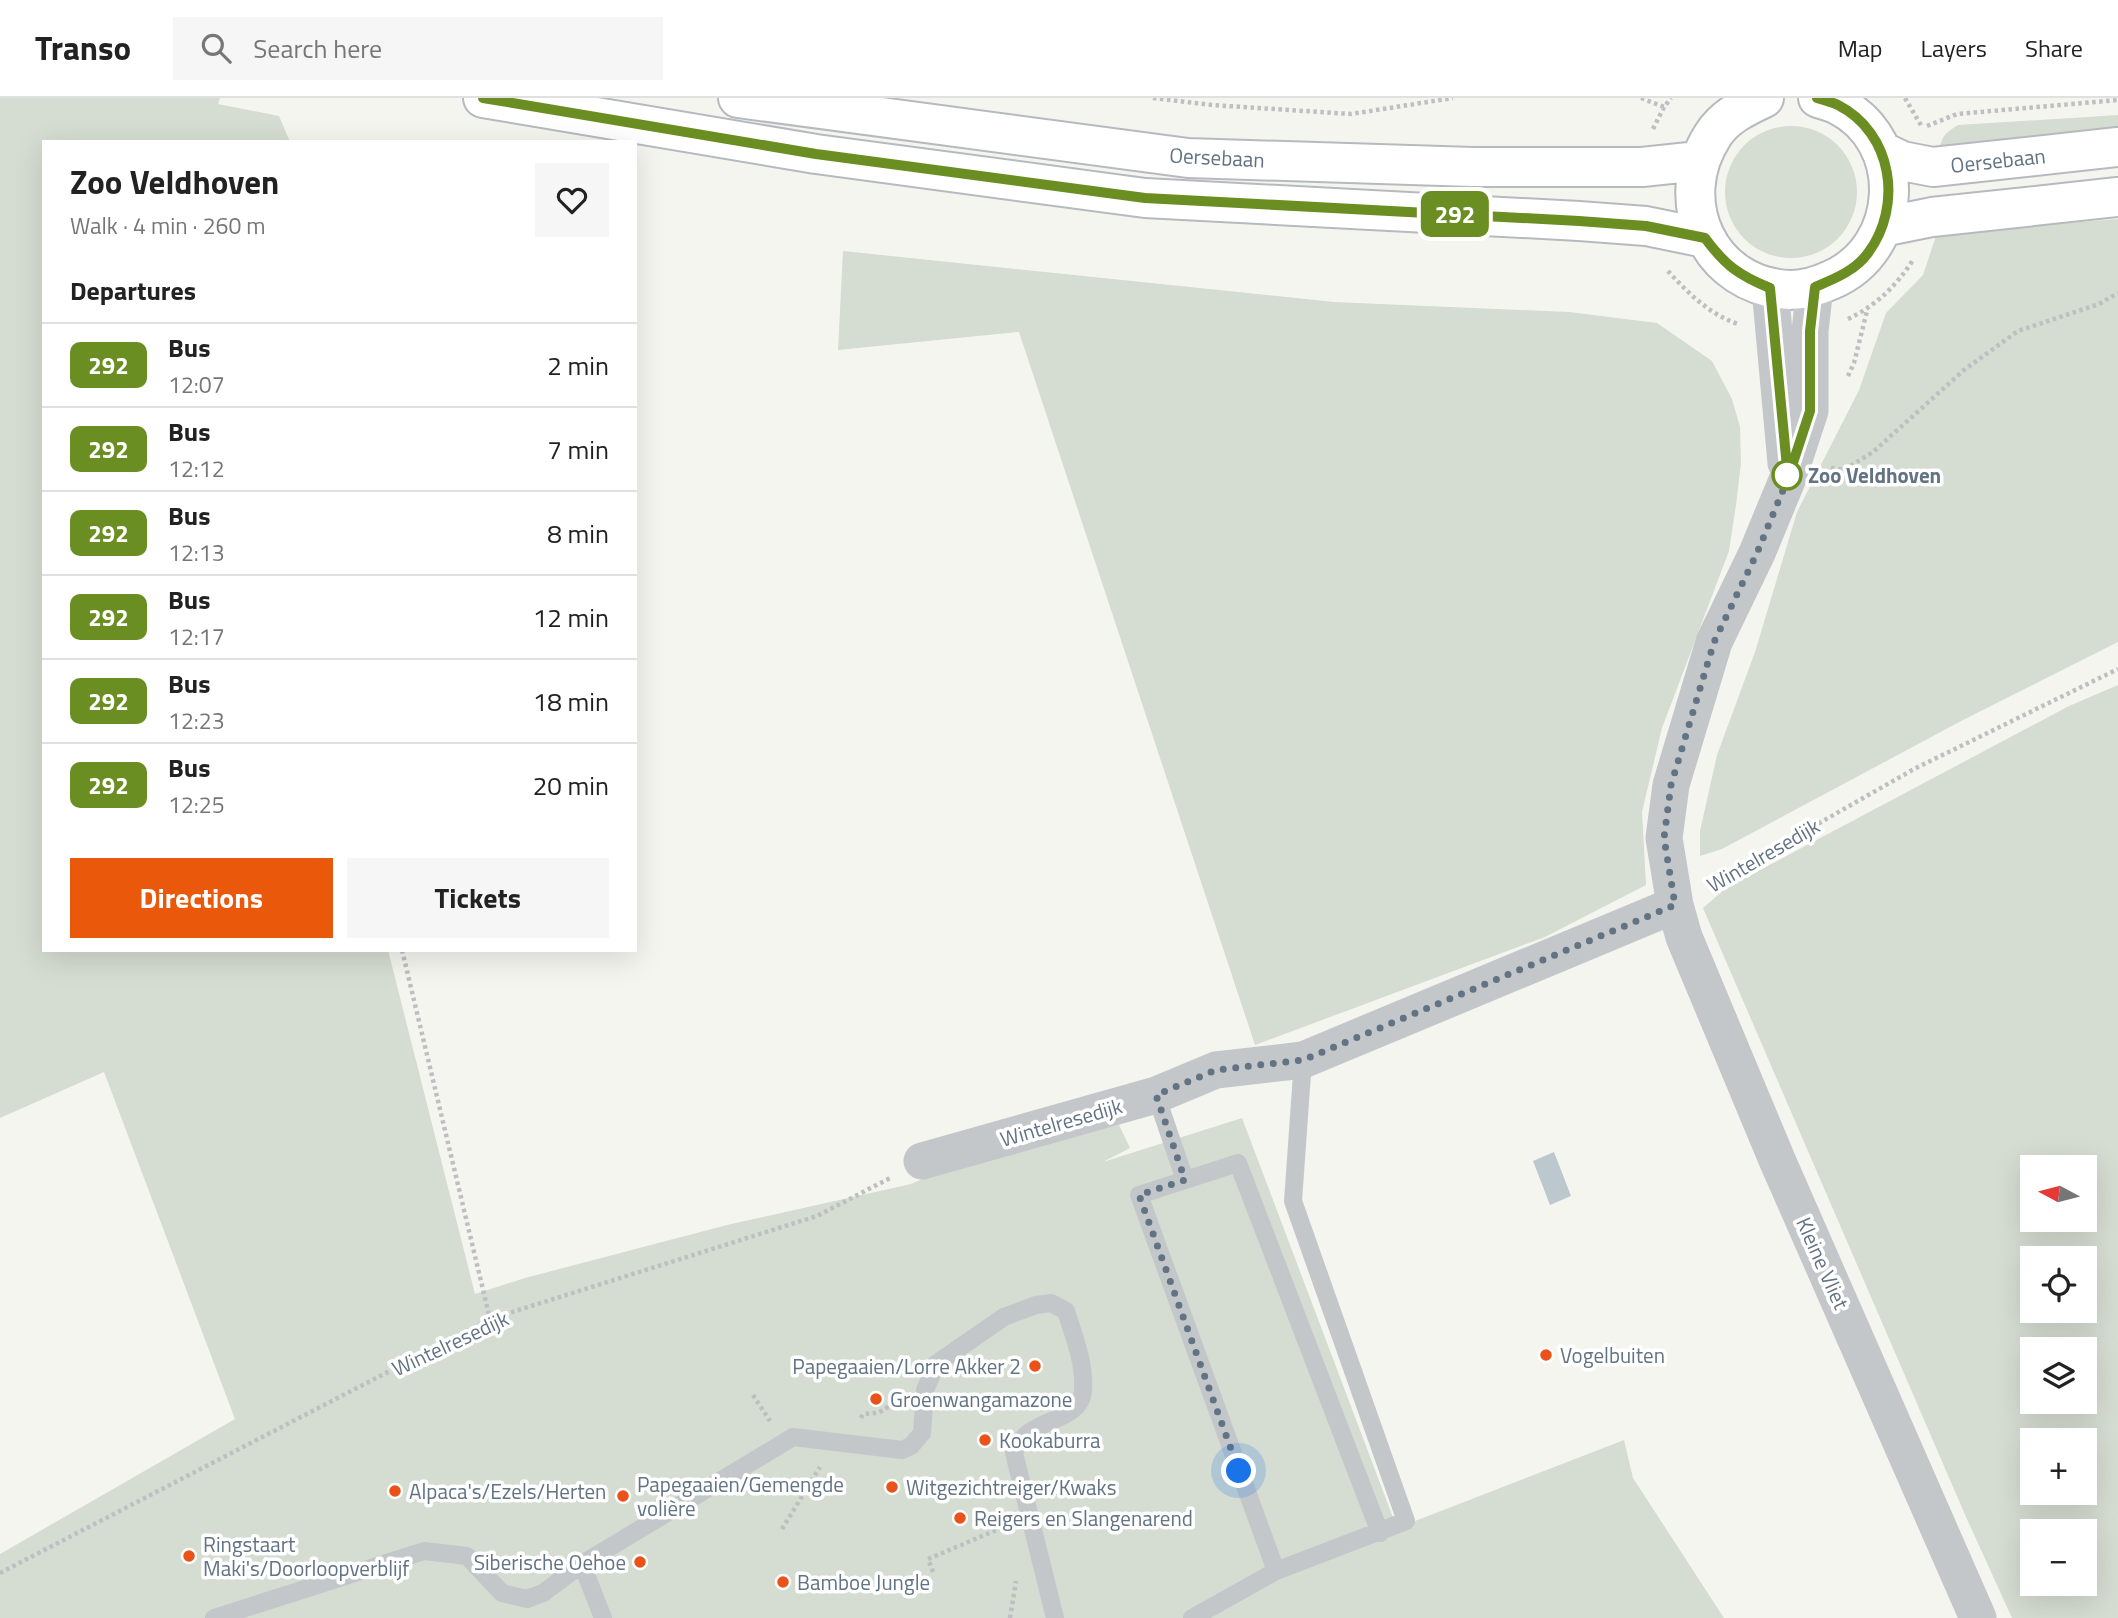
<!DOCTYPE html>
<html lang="en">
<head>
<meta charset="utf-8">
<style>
  :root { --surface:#fff; --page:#f6f6f6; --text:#222; --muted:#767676; --line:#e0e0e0; --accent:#ea580c }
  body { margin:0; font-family:"Titillium Web",sans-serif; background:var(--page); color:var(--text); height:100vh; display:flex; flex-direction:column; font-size:26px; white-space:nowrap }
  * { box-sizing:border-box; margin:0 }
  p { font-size:23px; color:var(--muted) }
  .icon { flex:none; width:38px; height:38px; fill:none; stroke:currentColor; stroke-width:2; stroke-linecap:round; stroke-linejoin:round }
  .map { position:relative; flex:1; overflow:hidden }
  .sheet { position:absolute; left:42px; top:42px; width:595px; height:812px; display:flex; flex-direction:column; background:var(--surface); border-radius:0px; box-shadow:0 7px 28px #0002 }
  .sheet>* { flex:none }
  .badge { padding:0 14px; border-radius:10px; font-size:24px; line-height:46px }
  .needle { width:46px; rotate:277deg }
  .tools { position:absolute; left:2020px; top:1057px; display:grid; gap:14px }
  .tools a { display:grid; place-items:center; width:77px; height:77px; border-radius:0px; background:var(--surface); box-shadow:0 7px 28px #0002; font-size:35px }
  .you { position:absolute; width:35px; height:35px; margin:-18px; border:5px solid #fff; border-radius:50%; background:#1a73e8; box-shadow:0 0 0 10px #1a73e833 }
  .map>.badge { position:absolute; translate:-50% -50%; box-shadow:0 0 0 4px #fff }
  h2 { padding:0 28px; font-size:26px; line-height:63px }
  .round { display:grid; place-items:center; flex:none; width:74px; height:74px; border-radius:0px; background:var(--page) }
  .summary { display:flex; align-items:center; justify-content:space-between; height:119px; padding:0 28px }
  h1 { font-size:33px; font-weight:700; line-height:52px }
  .primary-button { display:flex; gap:14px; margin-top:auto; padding:14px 28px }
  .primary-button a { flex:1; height:80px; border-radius:0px; background:var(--accent); color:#fff; font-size:28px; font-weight:700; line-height:80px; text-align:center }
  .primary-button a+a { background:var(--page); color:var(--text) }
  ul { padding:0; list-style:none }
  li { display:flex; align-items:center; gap:21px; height:84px; padding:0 28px; border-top:2px solid var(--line) }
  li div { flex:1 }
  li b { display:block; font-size:26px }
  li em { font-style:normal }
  li .badge { min-width:77px; font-weight:700; text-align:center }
  header { display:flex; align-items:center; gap:42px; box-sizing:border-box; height:98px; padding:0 35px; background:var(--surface); border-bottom:2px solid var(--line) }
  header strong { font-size:33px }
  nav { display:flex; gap:38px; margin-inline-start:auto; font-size:24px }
  .search { width:490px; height:63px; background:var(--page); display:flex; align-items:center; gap:18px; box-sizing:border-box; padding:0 24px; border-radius:0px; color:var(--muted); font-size:26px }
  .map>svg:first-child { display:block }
  .green { fill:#d5dcd1; fill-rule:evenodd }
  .water { fill:#bcc8cd }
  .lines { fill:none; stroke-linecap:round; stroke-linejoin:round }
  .secondary-casing { stroke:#b6babf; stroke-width:42 }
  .path { stroke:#bdbfc1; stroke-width:4.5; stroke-dasharray:3.5 3.5; stroke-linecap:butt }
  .service { stroke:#c4c7ca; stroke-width:18 }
  .minor { stroke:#c4c7ca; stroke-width:37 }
  .secondary { stroke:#fff; stroke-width:38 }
  .line-casing { stroke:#fff; stroke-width:16 }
  .line { stroke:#6b8e23; stroke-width:10 }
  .walk { stroke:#627383; stroke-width:7; stroke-dasharray:0 12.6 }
  .stop-dot { fill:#fff; stroke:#6b8e23; stroke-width:3.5 }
  .poi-dot { fill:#eb521a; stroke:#fff; stroke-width:2.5 }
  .labels { text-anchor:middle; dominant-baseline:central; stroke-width:7; stroke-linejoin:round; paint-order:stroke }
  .street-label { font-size:21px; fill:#627383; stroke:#fff }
  .stop-label { font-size:21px; font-weight:bold; fill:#627383; stroke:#fff; text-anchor:start }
  .poi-label { font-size:21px; fill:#627383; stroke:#fff; text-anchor:start }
</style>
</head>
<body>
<header>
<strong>Transo</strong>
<div class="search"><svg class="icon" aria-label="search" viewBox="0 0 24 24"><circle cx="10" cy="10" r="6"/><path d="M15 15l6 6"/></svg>Search here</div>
<nav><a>Map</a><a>Layers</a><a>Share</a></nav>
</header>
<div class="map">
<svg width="2118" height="1520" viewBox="0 0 2118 1520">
  <rect width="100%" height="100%" fill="#f5f5f0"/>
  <path class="green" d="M0,0h220l-2,6 61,12 11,26h-246v808h344l87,344 50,-16 202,-53 184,-41 107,-48 101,-11 11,23 -27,14 139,-44 155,410 227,-88 9,38 91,140h-1724v-64l235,-135 -131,-347 -104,46z
    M2118,17v22l-178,11c1,-12 8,-17 18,-23z
    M1725 94a66 66 0 1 1 132 0a66 66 0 1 1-132 0Z
    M2118,121v423l-155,78 -241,129 -22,7v-25l17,-76 38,-103 42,-140 62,-122 27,-77 37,-38 14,-42z
    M843,153l491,51 235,10 88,11 55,38 20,38 8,28 1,36 -5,42 -7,46 -67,177 -20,84 4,73 -101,52 -290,108 -236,-713 -181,18z
    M2118,587v933h-106l-46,-101 -263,-609 23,-20 343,-182zM2032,1069h52v53h-52zM2032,1160h52v53h-52zM2032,1251h52v53h-52zM2032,1342h52v53h-52zM2032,1433h52v53h-52z"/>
  <path class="water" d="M1554,1054l17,44 -21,9 -17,-44z"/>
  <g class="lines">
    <defs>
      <path id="secondary" d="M483,0l333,56 329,44 434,23 67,5 59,12
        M738,0l450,60 285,9h169l57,-6
        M1764,0c-19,9 -39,18 -51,37 -43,66 -4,152 77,155 15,0 28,-4 41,-10 73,-31 79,-139 7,-175 -6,-3 -14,-5 -20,-7
        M1881,53l21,10 31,6 185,-20
        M1883,129l49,-10 186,-20"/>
    </defs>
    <use href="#secondary" class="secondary-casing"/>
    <path class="path" d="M1153,0l59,7 139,9 102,-16
      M1641,0l23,9
      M1905,0l17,29
      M1927,28l30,-12 161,-14
      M1653,31l11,-22 7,-9
      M1668,173c20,22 41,43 70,53
      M1848,221c29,-14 48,-33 65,-59
      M1848,278l6,-13 13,-52
      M1831,370l13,2 29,-18 91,-82 54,-39 81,-27 19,-11
      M1709,788l205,-117 204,-100
      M402,852l88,369
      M753,1297l17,26
      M861,1320l2,-4c23,-1 18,-4 35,-14
      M782,1431l38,-62
      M933,1474l-5,-13 78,-33
      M0,1475l490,-254 327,-103 75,-39
      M1010,1520l6,-37"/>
    <path class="service" d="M1156,997l29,85
      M582,1466l21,54
      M1276,1473l-137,-376 99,-32 142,370
      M214,1520l210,-67 43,5 35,37 25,6 16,-6 39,-29 211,-127 109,13 9,-4 11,-13 3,-43 11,-26 68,-47 32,-12 15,-2 15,8c8,26 19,52 17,80 -3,34 -58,25 -69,62l41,165
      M1192,1520l84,-47 130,-50 -113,-320 10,-141"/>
    <path class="minor" d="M1815,189l-5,44v80l-22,67 -31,75 -43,89 -43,143 -7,53 11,67 9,32 94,225 200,456
      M1770,190l16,175
      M922,1063l234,-66 60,-25 87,-10 372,-155"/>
    <use href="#secondary" class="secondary"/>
  </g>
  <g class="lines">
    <defs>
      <path id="line" d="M483,0l333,56 329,44 434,23 67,5 59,12c20,27 33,37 65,50l18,190 22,-67v-80l5,-44c19,-8 40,-16 53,-34 35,-47 25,-120 -30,-148 -6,-3 -14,-5 -21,-7"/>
    </defs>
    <use href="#line" class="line-casing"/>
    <use href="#line" class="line"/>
    <path class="walk" d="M1239,1373l-100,-276 46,-15 -29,-85 60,-25 87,-10 372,-155 -11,-67 7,-53 43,-143 43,-89 31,-75 -1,-3"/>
  </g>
  <circle class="stop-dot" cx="1787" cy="377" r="14"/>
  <g class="poi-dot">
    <circle cx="1546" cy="1257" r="7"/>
    <circle cx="1035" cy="1268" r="7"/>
    <circle cx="876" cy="1301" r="7"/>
    <circle cx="985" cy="1342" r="7"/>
    <circle cx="892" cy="1389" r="7"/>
    <circle cx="395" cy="1393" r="7"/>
    <circle cx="623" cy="1398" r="7"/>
    <circle cx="960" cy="1420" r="7"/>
    <circle cx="189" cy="1458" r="7"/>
    <circle cx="640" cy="1464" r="7"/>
    <circle cx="783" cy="1484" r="7"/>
  </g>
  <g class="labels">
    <g class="street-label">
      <text transform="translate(1217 59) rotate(3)">Oersebaan</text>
      <text transform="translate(1998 62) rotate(-6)">Oersebaan</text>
      <text transform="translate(1763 757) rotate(-30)">Wintelresedijk</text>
      <text transform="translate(1061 1024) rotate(-16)">Wintelresedijk</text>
      <text transform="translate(1823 1165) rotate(66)">Kleine Vliet</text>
      <text transform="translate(450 1245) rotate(-25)">Wintelresedijk</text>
    </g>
    <g class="stop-label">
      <text x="1808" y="377">Zoo Veldhoven</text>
    </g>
    <g class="poi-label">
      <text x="1560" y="1257">Vogelbuiten</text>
      <text x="1021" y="1268" text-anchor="end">Papegaaien/Lorre Akker 2</text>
      <text x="890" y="1301">Groenwangamazone</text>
      <text x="999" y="1342">Kookaburra</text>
      <text x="637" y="1386">Papegaaien/Gemengde<tspan x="637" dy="24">volière</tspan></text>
      <text x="906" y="1389">Witgezichtreiger/Kwaks</text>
      <text x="409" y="1393">Alpaca's/Ezels/Herten</text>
      <text x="974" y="1420">Reigers en Slangenarend</text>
      <text x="203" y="1446">Ringstaart<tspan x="203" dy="24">Maki's/Doorloopverblijf</tspan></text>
      <text x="626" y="1464" text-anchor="end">Siberische Oehoe</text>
      <text x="797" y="1484">Bamboe Jungle</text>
    </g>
  </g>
</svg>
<div class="tools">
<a><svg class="needle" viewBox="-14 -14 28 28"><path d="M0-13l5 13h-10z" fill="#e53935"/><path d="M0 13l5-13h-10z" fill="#767676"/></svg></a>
<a><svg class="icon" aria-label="locate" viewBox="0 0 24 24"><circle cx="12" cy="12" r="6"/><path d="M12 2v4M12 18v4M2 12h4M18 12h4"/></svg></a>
<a><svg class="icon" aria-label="layers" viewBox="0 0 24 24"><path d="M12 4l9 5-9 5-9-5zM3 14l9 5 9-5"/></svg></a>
<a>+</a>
<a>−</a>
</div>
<div class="you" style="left:1239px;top:1373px"></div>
<b class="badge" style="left:1455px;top:116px;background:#6b8e23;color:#fff">292</b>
<section class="sheet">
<div class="summary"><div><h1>Zoo Veldhoven</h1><p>Walk · 4 min · 260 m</p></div><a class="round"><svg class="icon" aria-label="heart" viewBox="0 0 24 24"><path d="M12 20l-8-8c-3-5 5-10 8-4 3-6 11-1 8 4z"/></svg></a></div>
<h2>Departures</h2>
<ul>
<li><span class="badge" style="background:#6b8e23;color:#fff">292</span><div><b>Bus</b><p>12:07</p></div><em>2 min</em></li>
<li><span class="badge" style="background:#6b8e23;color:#fff">292</span><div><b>Bus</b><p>12:12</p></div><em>7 min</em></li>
<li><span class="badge" style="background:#6b8e23;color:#fff">292</span><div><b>Bus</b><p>12:13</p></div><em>8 min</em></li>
<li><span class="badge" style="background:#6b8e23;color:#fff">292</span><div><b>Bus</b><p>12:17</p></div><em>12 min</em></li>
<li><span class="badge" style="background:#6b8e23;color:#fff">292</span><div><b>Bus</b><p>12:23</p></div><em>18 min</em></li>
<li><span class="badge" style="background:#6b8e23;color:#fff">292</span><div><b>Bus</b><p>12:25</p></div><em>20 min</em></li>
</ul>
<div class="primary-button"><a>Directions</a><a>Tickets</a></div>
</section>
</div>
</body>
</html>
